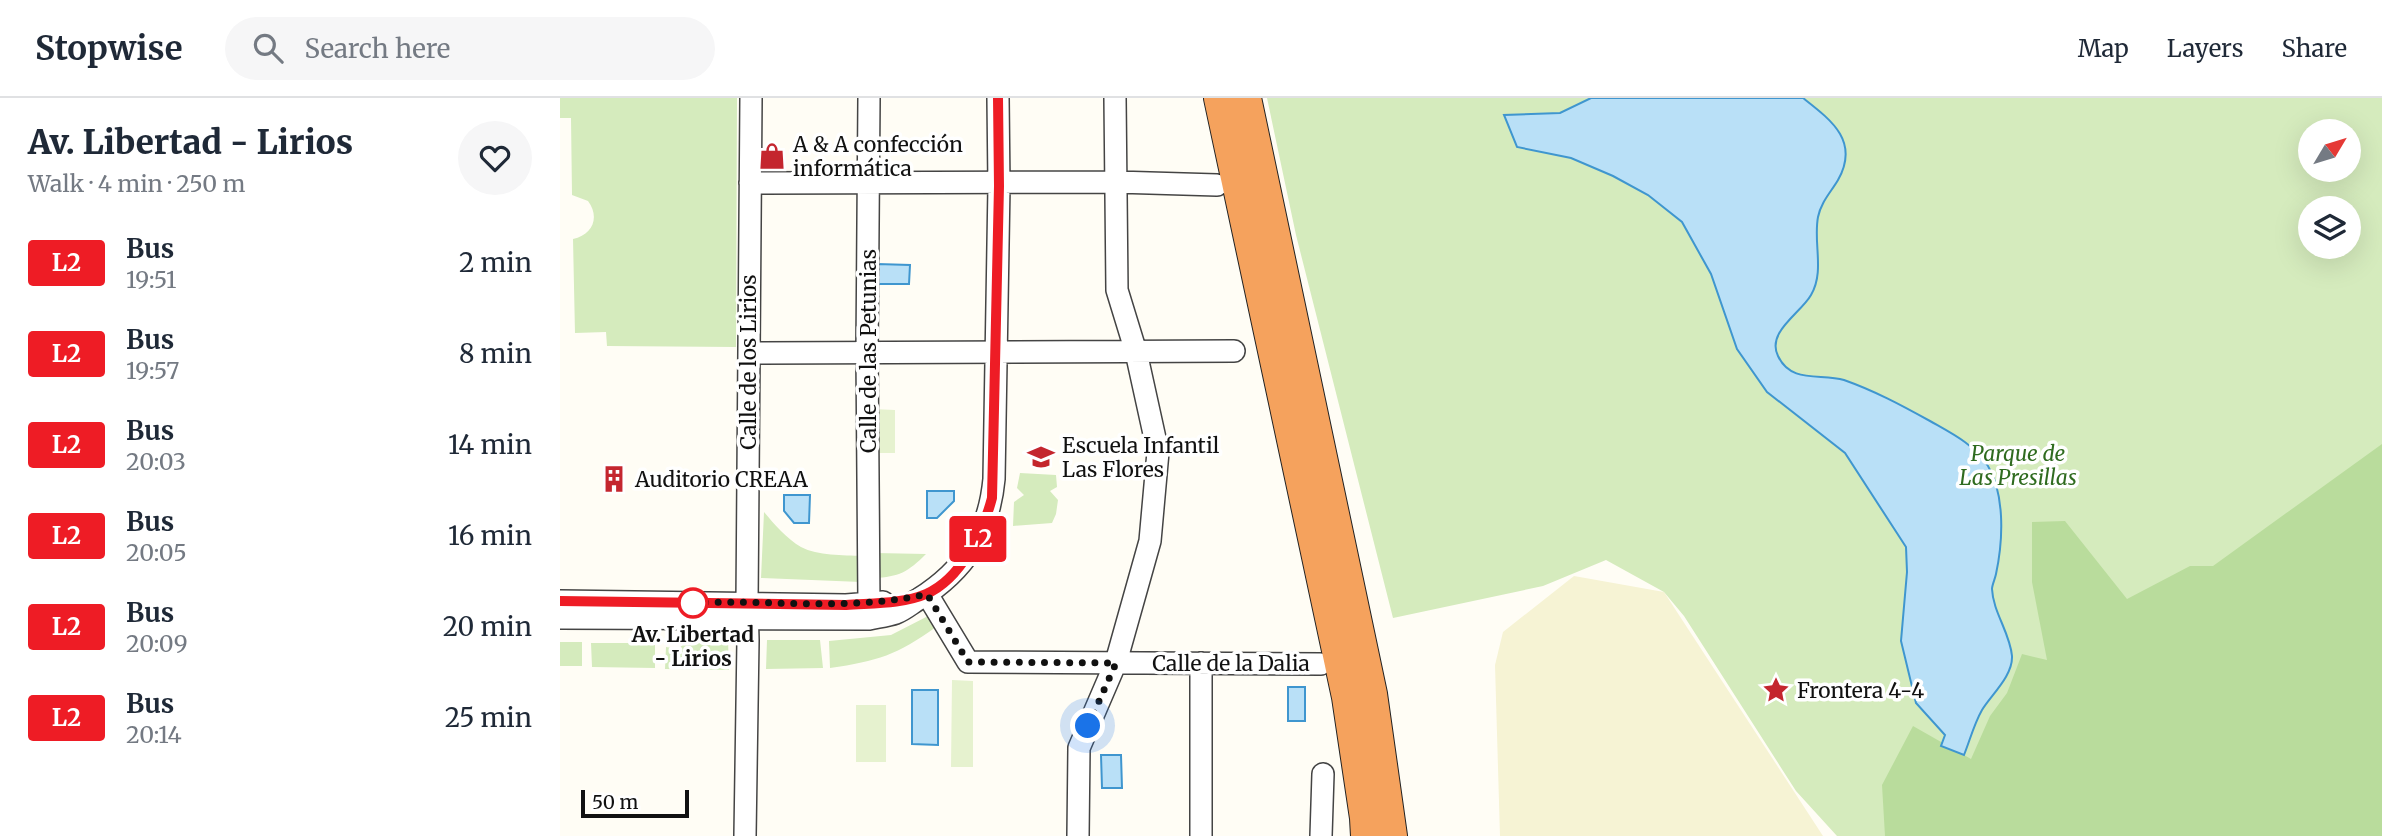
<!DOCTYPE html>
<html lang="en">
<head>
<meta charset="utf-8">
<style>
  :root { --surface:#fff; --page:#f6f6f7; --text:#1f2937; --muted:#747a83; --line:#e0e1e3 }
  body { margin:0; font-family:Merriweather,serif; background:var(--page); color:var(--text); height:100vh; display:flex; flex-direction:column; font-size:26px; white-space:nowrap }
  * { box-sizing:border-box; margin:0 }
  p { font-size:23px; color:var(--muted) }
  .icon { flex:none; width:38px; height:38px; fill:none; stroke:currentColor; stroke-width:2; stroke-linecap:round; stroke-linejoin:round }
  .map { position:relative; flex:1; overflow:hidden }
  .panel { display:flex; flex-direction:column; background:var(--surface); width:560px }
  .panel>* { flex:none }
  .badge { padding:0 14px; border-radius:5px; font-size:24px; line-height:46px }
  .needle { width:46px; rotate:52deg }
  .buttons { position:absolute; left:1738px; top:21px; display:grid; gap:14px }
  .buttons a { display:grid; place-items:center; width:63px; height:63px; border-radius:50%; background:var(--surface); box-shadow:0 7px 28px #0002; font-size:35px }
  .scale { position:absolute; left:21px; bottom:18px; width:108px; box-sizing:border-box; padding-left:7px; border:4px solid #111; border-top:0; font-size:19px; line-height:24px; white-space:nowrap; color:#111; -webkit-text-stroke:5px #fff; paint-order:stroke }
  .you { position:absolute; width:35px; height:35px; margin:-18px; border:5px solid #fff; border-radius:50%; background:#1a73e8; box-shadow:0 0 0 10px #1a73e833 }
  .map>.badge { position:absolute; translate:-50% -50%; box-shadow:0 0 0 4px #fff }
  .round { display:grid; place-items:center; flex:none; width:74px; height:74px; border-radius:37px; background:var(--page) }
  .summary { display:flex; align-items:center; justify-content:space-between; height:119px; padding:0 28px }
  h1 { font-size:33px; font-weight:800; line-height:52px }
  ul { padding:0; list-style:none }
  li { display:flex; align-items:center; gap:21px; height:91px; padding:0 28px }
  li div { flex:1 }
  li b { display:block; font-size:26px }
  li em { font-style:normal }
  li .badge { min-width:77px; font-weight:700; text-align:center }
  header { display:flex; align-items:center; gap:42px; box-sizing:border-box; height:98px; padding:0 35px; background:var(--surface); border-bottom:2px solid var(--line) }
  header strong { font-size:33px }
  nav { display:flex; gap:38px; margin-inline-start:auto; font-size:24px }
  .search { width:490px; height:63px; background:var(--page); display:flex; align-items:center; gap:18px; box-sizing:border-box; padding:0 24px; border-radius:38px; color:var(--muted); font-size:26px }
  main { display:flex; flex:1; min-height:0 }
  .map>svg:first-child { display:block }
  .farmland { fill:#f6f3d4 }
  .green { fill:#d5ebbd; fill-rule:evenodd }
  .forest { fill:#b9dc9c }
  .pitch { fill:#e6f2cf }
  .water { fill:#b9e0f7; stroke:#3f96cf; stroke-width:2 }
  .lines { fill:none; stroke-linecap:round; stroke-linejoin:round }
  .minor-casing { stroke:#444; stroke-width:24 }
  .highway-casing { stroke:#222; stroke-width:32 }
  .minor { stroke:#fff; stroke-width:21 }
  .highway { stroke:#f5a25d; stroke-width:30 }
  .line-casing { stroke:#fff; stroke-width:16 }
  .line { stroke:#ee1c25; stroke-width:10 }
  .walk { stroke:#111; stroke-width:7; stroke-dasharray:0 12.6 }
  .stop-dot { fill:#fff; stroke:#ee1c25; stroke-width:3.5 }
  .labels { text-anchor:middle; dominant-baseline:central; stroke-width:7; stroke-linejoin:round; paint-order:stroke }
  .poi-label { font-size:21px; fill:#111; stroke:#fff; text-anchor:start }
  .street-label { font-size:21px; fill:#111; stroke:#fff }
  .park-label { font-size:21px; font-style:italic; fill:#2f6b1f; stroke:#fff }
  .stop-label { font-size:21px; font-weight:bold; fill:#111; stroke:#fff }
</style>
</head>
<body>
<header>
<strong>Stopwise</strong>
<div class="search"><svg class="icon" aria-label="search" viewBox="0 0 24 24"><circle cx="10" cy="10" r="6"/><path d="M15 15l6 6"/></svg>Search here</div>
<nav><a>Map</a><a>Layers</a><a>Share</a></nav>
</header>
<main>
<section class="panel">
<div class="summary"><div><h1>Av. Libertad - Lirios</h1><p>Walk · 4 min · 250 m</p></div><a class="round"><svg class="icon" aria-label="heart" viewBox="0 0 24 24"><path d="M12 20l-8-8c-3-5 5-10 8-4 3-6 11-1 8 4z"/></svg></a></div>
<ul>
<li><span class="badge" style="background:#ee1c25;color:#fff">L2</span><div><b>Bus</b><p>19:51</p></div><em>2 min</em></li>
<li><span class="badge" style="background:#ee1c25;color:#fff">L2</span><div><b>Bus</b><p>19:57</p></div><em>8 min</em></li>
<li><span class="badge" style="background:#ee1c25;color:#fff">L2</span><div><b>Bus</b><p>20:03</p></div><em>14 min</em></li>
<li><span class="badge" style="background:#ee1c25;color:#fff">L2</span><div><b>Bus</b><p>20:05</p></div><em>16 min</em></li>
<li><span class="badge" style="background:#ee1c25;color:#fff">L2</span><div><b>Bus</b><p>20:09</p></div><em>20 min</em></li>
<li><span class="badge" style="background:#ee1c25;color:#fff">L2</span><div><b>Bus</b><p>20:14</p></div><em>25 min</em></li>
</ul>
</section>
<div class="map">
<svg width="1822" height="738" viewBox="0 0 1822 738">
  <rect width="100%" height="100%" fill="#fffdf5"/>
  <path class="farmland" d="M1014,478l90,16 159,244h-323l-5,-171 8,-33z"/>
  <path class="green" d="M0,0h177l-1,249 -129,-1 -1,-14 -31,1 -2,-94c20,-4 27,-22 15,-38l-16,-6 -1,-77h-11z
    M707,0h1115v738h-545l-41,-45 -112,-175 -20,-24 -58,-32 -63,26 -150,32 -97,-383zM1750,33h38v39h-38zM1750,110h38v39h-38z
    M460,375l36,2 1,12 -7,4 8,9 -2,14 -4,9 -39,3 1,-24 10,-7 -7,-7z
    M204,414c10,12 23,27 37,35 17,9 42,8 61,9l-1,26 -100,-4z
    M315,455l51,1c-18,18 -27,23 -52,24z
    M372,516l4,13c-39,28 -58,34 -106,41l-1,-27 62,-6z
    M168,542l1,30 -64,-1 1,-22 12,2 7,-6z
    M207,542h53l3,28 -57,1z
    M0,544h22v24h-22z
    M31,545h64v25l-63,-1z"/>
  <path class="forest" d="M1822,346v392h-497l-3,-51 31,-59 58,33 19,-43 17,-23 15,-39 25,6 -15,-78v-60l33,-1 62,78 63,-33h23z"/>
  <path class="pitch" d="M313,311l22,1v43h-23z
    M392,582l21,1v86h-22z
    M296,607h30v57h-30z"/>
  <path class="water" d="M1031,0h212c28,22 57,43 35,82 -7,12 -17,22 -20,37 -5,26 7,54 -7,78 -10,18 -45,37 -33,61 13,28 43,17 66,24 31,11 57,25 86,41 21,12 44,23 58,45 9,15 12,32 13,50 1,19 -1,39 -5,58 -1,5 -4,11 -4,15 1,23 18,44 20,67 1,20 -21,39 -30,54 -8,14 -12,30 -18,45l-23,-9 4,-11 -29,-32 -15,-62 6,-69 -1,-25 -61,-94 -78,-61 -30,-43 -26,-75 -29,-52 -34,-27 -35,-19 -42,-18 -54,-11 -13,-32 56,-2z
    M317,166l33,1 -1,19h-32z
    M367,393h27v10l-17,17h-10z
    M224,397h26l-1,28h-15l-10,-12z
    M728,589h17v34h-17z
    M352,592h26v55l-26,-1z
    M541,657h20l1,33h-20z"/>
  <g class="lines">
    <defs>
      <path id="minor" d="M309,0l-2,255 2,251
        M190,85l366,-1 101,3
        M189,255l485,-2
        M367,496l41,68 353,2
        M0,503l286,4 37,-3
        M0,520l309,1c9,-2 18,-3 27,-6 8,-3 16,-10 23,-14 46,-29 70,-66 75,-120l5,-293 -1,-88
        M185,738l3,-196 -1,-37 4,-505
        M518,738l1,-88 37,-86 34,-121 8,-89 -22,-100 -19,-62 -2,-192
        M641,738v-173
        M761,738l2,-62"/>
      <path id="highway" d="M659,0l128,599 18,121 1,18
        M686,0l126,596 20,142"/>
    </defs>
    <use href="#minor" class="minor-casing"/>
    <use href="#highway" class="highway-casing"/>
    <use href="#minor" class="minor"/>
    <use href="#highway" class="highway"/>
  </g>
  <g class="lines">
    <defs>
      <path id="line" d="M0,503l286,4c25,-2 57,-1 80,-11 35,-15 57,-62 66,-96l7,-312 -1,-88"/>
    </defs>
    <use href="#line" class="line-casing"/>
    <use href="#line" class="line"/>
    <path class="walk" d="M133,505c77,-4 155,9 234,-9l41,68 148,1 -28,63"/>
  </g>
  <defs>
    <symbol id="shop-bare" viewBox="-9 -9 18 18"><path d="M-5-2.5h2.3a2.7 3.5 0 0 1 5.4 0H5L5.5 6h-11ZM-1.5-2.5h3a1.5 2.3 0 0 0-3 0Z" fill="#c4262e" stroke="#fff" stroke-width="2.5" paint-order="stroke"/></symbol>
    <symbol id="school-bare" viewBox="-9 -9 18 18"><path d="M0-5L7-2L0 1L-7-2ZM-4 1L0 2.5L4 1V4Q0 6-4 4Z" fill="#c4262e" stroke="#fff" stroke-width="2.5" paint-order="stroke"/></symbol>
    <symbol id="building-bare" viewBox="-9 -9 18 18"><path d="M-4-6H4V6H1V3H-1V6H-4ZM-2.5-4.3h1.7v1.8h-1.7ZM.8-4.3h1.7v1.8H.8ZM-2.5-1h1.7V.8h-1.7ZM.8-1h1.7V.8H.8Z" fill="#c4262e" stroke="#fff" stroke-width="2.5" paint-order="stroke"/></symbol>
    <symbol id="sight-bare" viewBox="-9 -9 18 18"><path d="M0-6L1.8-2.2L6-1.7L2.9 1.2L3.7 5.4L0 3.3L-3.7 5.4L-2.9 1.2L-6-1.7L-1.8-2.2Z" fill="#c4262e" stroke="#fff" stroke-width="2.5" paint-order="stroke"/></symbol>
  </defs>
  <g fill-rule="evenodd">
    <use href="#shop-bare" x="193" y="39" width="38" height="38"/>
    <use href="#school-bare" x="462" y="340" width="38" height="38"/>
    <use href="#building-bare" x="35" y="362" width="38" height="38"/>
    <use href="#sight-bare" x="1197" y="573" width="38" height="38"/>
  </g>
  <circle class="stop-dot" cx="133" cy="505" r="14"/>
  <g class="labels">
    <g class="poi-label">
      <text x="233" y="46">A &amp; A confección<tspan x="233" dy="24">informática</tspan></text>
      <text x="502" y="347">Escuela Infantil<tspan x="502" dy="24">Las Flores</tspan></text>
      <text x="75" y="381">Auditorio CREAA</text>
      <text x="1237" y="592">Frontera 4-4</text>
    </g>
    <g class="street-label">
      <text transform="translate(308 253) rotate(-90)">Calle de las Petunias</text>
      <text transform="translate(188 264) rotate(-90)">Calle de los Lirios</text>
      <text x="671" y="565">Calle de la Dalia</text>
    </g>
    <g class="park-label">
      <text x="1458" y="355">Parque de<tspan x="1458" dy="24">Las Presillas</tspan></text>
    </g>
    <g class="stop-label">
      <text x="133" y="536">Av. Libertad<tspan x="133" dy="24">- Lirios</tspan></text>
    </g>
  </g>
</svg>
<div class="buttons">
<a><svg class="needle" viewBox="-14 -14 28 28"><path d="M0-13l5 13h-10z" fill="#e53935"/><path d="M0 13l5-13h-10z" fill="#747a83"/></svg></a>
<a><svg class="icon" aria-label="layers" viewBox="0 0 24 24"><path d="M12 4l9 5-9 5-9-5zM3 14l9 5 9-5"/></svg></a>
</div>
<div class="scale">50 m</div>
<div class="you" style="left:528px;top:628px"></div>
<b class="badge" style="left:418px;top:441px;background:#ee1c25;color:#fff">L2</b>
</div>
</main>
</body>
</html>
